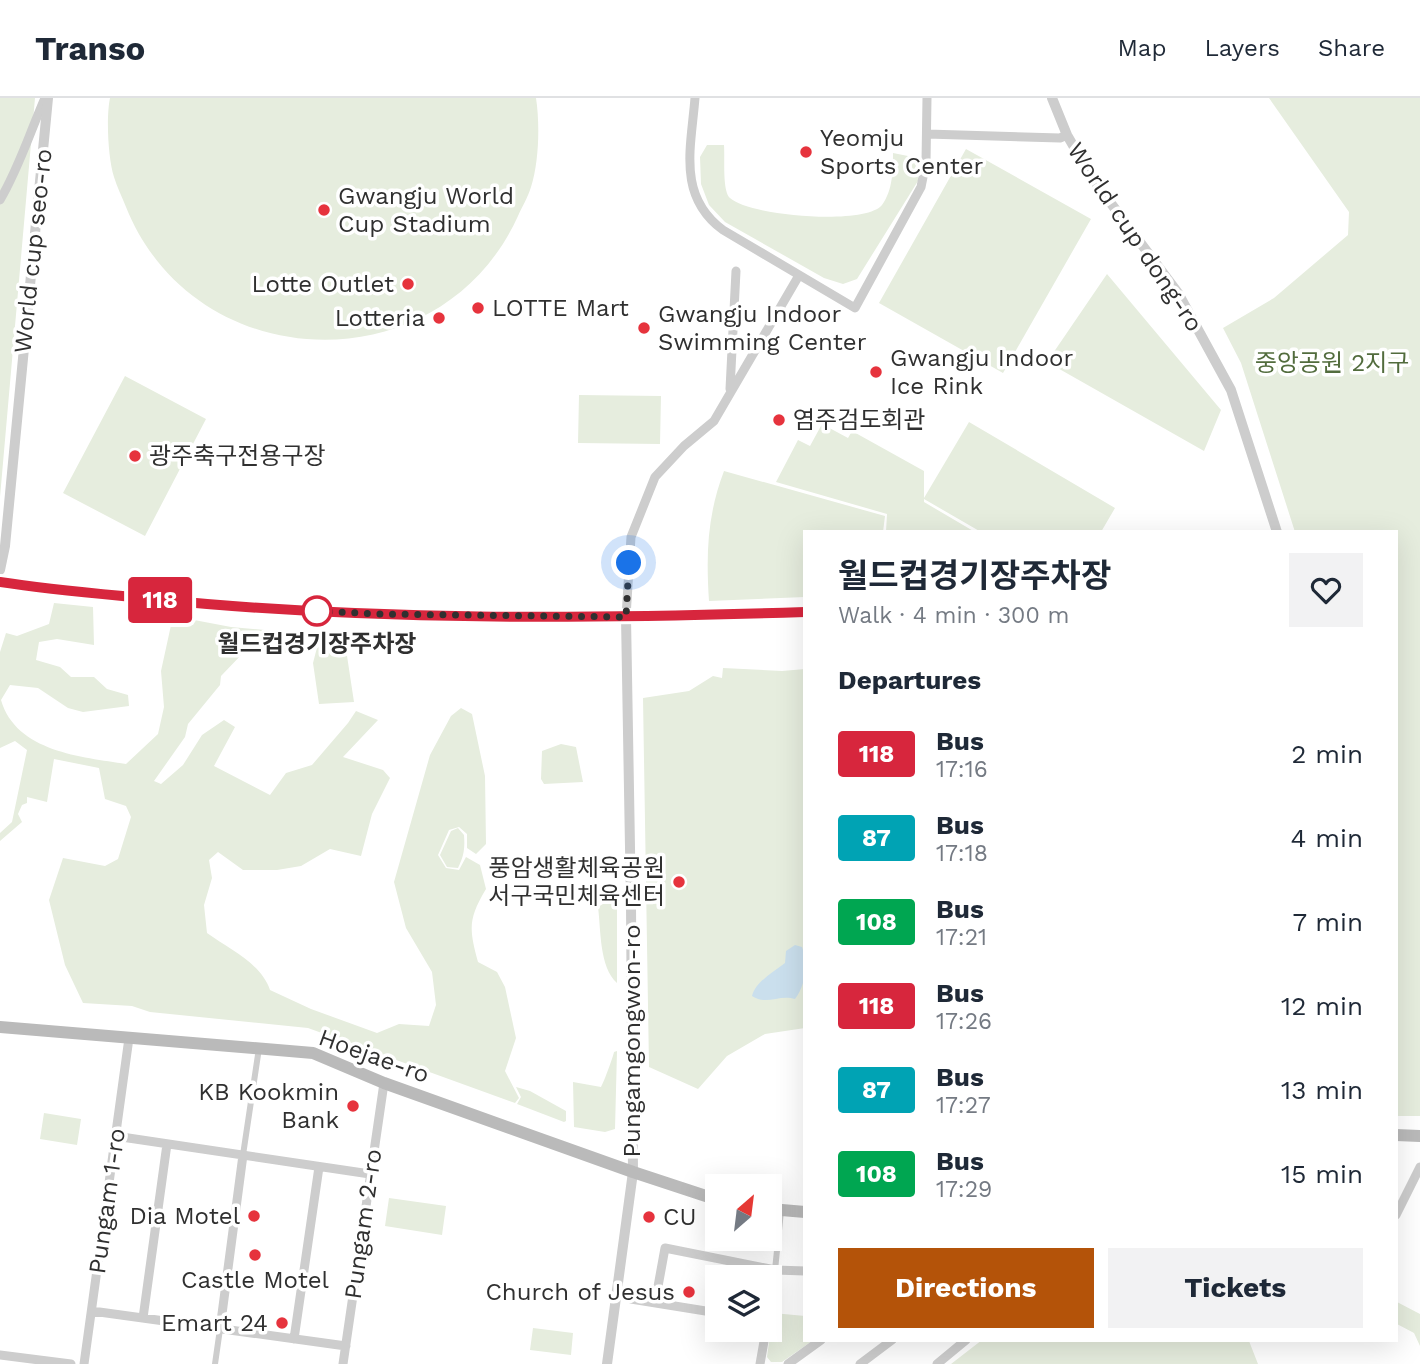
<!DOCTYPE html>
<html lang="en">
<head>
<meta charset="utf-8">
<style>
  :root { --surface:#fff; --page:#f2f2f3; --text:#1f2937; --muted:#747a83; --line:#e0e1e3; --accent:#b45309 }
  body { margin:0; font-family:"Work Sans","Noto Sans KR",sans-serif; background:var(--page); color:var(--text); height:100vh; display:flex; flex-direction:column; font-size:26px; white-space:nowrap }
  * { box-sizing:border-box; margin:0 }
  p { font-size:23px; color:var(--muted) }
  .icon { flex:none; width:38px; height:38px; fill:none; stroke:currentColor; stroke-width:2; stroke-linecap:round; stroke-linejoin:round }
  .map { position:relative; flex:1; overflow:hidden }
  .sheet { position:absolute; left:803px; top:432px; width:595px; height:812px; display:flex; flex-direction:column; background:var(--surface); border-radius:0px; box-shadow:0 7px 28px #0002 }
  .sheet>* { flex:none }
  .badge { padding:0 14px; border-radius:5px; font-size:24px; line-height:46px }
  .needle { width:46px; rotate:28deg }
  .controls { position:absolute; left:705px; top:1076px; display:grid; gap:14px }
  .controls a { display:grid; place-items:center; width:77px; height:77px; border-radius:0px; background:var(--surface); box-shadow:0 7px 28px #0002; font-size:35px }
  .you { position:absolute; width:35px; height:35px; margin:-18px; border:5px solid #fff; border-radius:50%; background:#1a73e8; box-shadow:0 0 0 10px #1a73e833 }
  .map>.badge { position:absolute; translate:-50% -50%; box-shadow:0 0 0 4px #fff }
  h2 { padding:0 35px; font-size:26px; line-height:63px }
  .round { display:grid; place-items:center; flex:none; width:74px; height:74px; border-radius:0px; background:var(--page) }
  .head { display:flex; align-items:center; justify-content:space-between; height:119px; padding:0 35px }
  h1 { font-size:33px; font-weight:700; line-height:52px }
  .primary-button { display:flex; gap:14px; margin-top:auto; padding:14px 35px }
  .primary-button a { flex:1; height:80px; border-radius:0px; background:var(--accent); color:#fff; font-size:28px; font-weight:700; line-height:80px; text-align:center }
  .primary-button a+a { background:var(--page); color:var(--text) }
  ul { padding:0; list-style:none }
  li { display:flex; align-items:center; gap:21px; height:84px; padding:0 35px }
  li div { flex:1 }
  li b { display:block; font-size:26px }
  li em { font-style:normal }
  li .badge { min-width:77px; font-weight:700; text-align:center }
  header { display:flex; align-items:center; gap:42px; box-sizing:border-box; height:98px; padding:0 35px; background:var(--surface); border-bottom:2px solid var(--line) }
  header strong { font-size:33px }
  nav { display:flex; gap:38px; margin-inline-start:auto; font-size:24px }
  .map>svg:first-child { display:block }
  .green { fill:#e6edde }
  .water { fill:#cadfed }
  .lines { fill:none; stroke-linecap:round; stroke-linejoin:round }
  .pedestrian { stroke:#cdcdcd; stroke-width:6 }
  .minor { stroke:#cdcdcd; stroke-width:9 }
  .tertiary { stroke:#cdcdcd; stroke-width:10 }
  .secondary { stroke:#bababa; stroke-width:12 }
  .line-casing { stroke:#fff; stroke-width:16 }
  .line { stroke:#d7263d; stroke-width:10 }
  .walk { stroke:#303030; stroke-width:7; stroke-dasharray:0 12.6 }
  .poi-dot { fill:#e6333d; stroke:#fff; stroke-width:2.5 }
  .stop-dot { fill:#fff; stroke:#d7263d; stroke-width:3.5 }
  .labels { text-anchor:middle; dominant-baseline:central; stroke-width:7; stroke-linejoin:round; paint-order:stroke }
  .poi-label { font-size:24px; fill:#303030; stroke:#fff; text-anchor:start }
  .street-label { font-size:24px; fill:#303030; stroke:#fff }
  .park-label { font-size:24px; fill:#526c3d; stroke:#fff }
  .stop-label { font-size:24px; font-weight:bold; fill:#303030; stroke:#fff }
</style>
</head>
<body>
<header>
<strong>Transo</strong>
<nav><a>Map</a><a>Layers</a><a>Share</a></nav>
</header>
<div class="map">
<svg width="1420" height="1266" viewBox="0 0 1420 1266">
  <rect width="100%" height="100%" fill="#fff"/>
  <path class="green" d="M0,0h35l-35,399z
    M110,0h426c4,26 3,64 -5,89 -3,10 -9,20 -13,29 -77,170 -323,163 -392,-9 -4,-10 -9,-20 -12,-30 -6,-19 -8,-60 -4,-79z
    M1269,0h151v1018h-24v-584h-101l-54,-169 -18,-35 51,-30 74,-63 1,-23z
    M707,47h17c1,12 -2,46 6,53 19,18 135,28 152,7 11,-15 11,-35 11,-52l15,3 10,7v18l-61,98 -14,5 -19,-6 -99,-56 -16,-17 -8,-21 -1,-27z
    M966,51l125,70 -88,154 -124,-70z
    M1107,176l114,136 -17,41 -157,-89z
    M125,278l81,43 -61,117 -82,-43z
    M579,297l82,1 -1,48 -82,-1z
    M969,324l146,86 -14,24h-120l-57,-33v3l51,30h-89l1,-18 -111,-32 22,-42 12,6 12,-22 26,14 4,-7 72,40v27z
    M724,373l161,45 -2,16h-78v65l-96,4c-3,-47 -2,-85 15,-130z
    M54,505l39,4 1,38 -37,-6 -18,3 -3,18 24,7 11,10h23l13,12 21,6 1,11 -46,6 -15,-4 -30,-20 -28,-3 -9,15c15,52 81,57 125,64l32,-30 6,-27 -3,-36 12,-55 58,11 78,7 -10,19 -54,-2 -24,25 -1,9 -32,39 -3,13 -31,44 7,3 22,-19 19,-30 22,-15 11,7 -21,39 56,29 16,-22 26,-8 36,-42 8,-12 22,9 -35,37 40,13 7,8 -18,36 -11,42 -31,-7 -29,17 -24,4h-34l-25,-18 -9,8 3,18 -8,27 3,28c22,16 54,30 63,57l41,19 66,24 22,-9 30,2 7,-21 -4,-33 -26,-44 -12,-46 36,-127 21,-39 10,-8 11,6 13,62 1,68 -10,10 -9,-6v-14l-8,-7 -10,3 -11,25 8,13 13,2 7,-13 14,8 6,24c-18,30 -17,40 -8,73l19,10 8,15 11,51 -11,33 14,27 -4,5 -207,-75 -158,-16 -18,-6 -49,-3 -18,-38 -16,-65 14,-42 42,8 13,-7 13,-42 -5,-11 -21,-7 -6,-31 -45,-9 -7,43 -20,-5v6l-5,2 -4,9 4,8 -22,19v-8l12,-11 15,-72 -12,-9 -15,7v-96l6,-19 11,3 32,-12z
    M320,538h24l10,66 -35,2 -6,-41z
    M723,570l59,3 23,-2v359l-40,6 -38,22 -29,33 -49,-22 -6,-369 46,-7 24,-15 9,2z
    M561,646l15,3 7,35 -39,2 -3,-5 1,-28z
    M458,730l6,7c1,13 0,21 -6,33l-11,-1 -7,-12 11,-24z
    M616,798l1,3v84c-18,-16 -16,-54 -19,-76z
    M617,953l-2,78 -10,3 -31,-5 -1,-45 28,5c3,-5 12,-30 13,-35z
    M516,989l14,4 36,20v10l-2,1 -47,-18 4,-7z
    M44,1015l37,6 -4,26 -37,-6z
    M389,1100l57,8 -4,29 -57,-9z
    M1397,1204l23,12v32l-6,-13 -17,-9z
    M773,1215l32,3v24l7,1 -30,21h-11l-4,-5z
    M533,1230l40,5 -2,22 -41,-5z
    M982,1242l267,1 9,23h-307z"/>
  <path class="water" d="M795,847l7,2c6,16 4,38 -7,52 -16,-5 -28,7 -43,-3 4,-15 22,-24 33,-33l1,-12z"/>
  <g class="lines">
    <path class="pedestrian" d="M243,1057l16,-107
      M775,1172l6,-59
      M215,1266l5,-35"/>
    <path class="minor" d="M695,0c-4,50 -18,98 28,132l132,78 66,-121 5,-25 1,-64
      M927,36l133,4 7,-3
      M0,102c19,-32 30,-68 45,-102
      M730,291l6,-118
      M626,519l5,-80 24,-60 29,-31 30,-25 84,-144
      M115,1038l255,38
      M1396,1117l24,-48
      M618,1193l13,8 87,14
      M655,1205l10,-55 110,22 30,1
      M770,1205l5,-33
      M92,1213l254,35
      M143,1220l24,-174
      M220,1231l23,-174
      M294,1241l25,-172
      M0,1257l71,9
      M84,1266l45,-326
      M343,1266l41,-281
      M760,1266l6,-34
      M788,1266l33,-24
      M860,1266l32,-24
      M937,1266l29,-24"/>
    <path class="tertiary" d="M1052,0l15,37 25,43 86,115 53,97 46,142
      M0,472l5,-24 43,-448
      M0,484l39,6 223,22 116,4 223,3 204,-5
      M607,1266l26,-192 -2,-267 -5,-288"/>
    <path class="secondary" d="M0,929l313,26 71,30 249,89 85,28
      M1396,1037l24,1
      M770,1111l35,3"/>
  </g>
  <g class="lines">
    <defs>
      <path id="line" d="M0,484c51,8 102,12 153,17 217,22 435,20 652,13"/>
    </defs>
    <use href="#line" class="line-casing"/>
    <use href="#line" class="line"/>
    <path class="walk" d="M317,513l61,3 248,3 3,-54"/>
  </g>
  <g class="poi-dot">
    <circle cx="806" cy="54" r="7"/>
    <circle cx="324" cy="112" r="7"/>
    <circle cx="408" cy="186" r="7"/>
    <circle cx="478" cy="210" r="7"/>
    <circle cx="439" cy="220" r="7"/>
    <circle cx="644" cy="230" r="7"/>
    <circle cx="876" cy="274" r="7"/>
    <circle cx="779" cy="322" r="7"/>
    <circle cx="135" cy="358" r="7"/>
    <circle cx="679" cy="784" r="7"/>
    <circle cx="353" cy="1008" r="7"/>
    <circle cx="254" cy="1118" r="7"/>
    <circle cx="649" cy="1119" r="7"/>
    <circle cx="255" cy="1157" r="7"/>
    <circle cx="689" cy="1194" r="7"/>
    <circle cx="282" cy="1225" r="7"/>
  </g>
  <circle class="stop-dot" cx="317" cy="513" r="14"/>
  <g class="labels">
    <g class="poi-label">
      <text x="820" y="40">Yeomju<tspan x="820" dy="28">Sports Center</tspan></text>
      <text x="338" y="98">Gwangju World<tspan x="338" dy="28">Cup Stadium</tspan></text>
      <text x="394" y="186" text-anchor="end">Lotte Outlet</text>
      <text x="492" y="210">LOTTE Mart</text>
      <text x="658" y="216">Gwangju Indoor<tspan x="658" dy="28">Swimming Center</tspan></text>
      <text x="425" y="220" text-anchor="end">Lotteria</text>
      <text x="890" y="260">Gwangju Indoor<tspan x="890" dy="28">Ice Rink</tspan></text>
      <text x="793" y="322">염주검도회관</text>
      <text x="149" y="358">광주축구전용구장</text>
      <text x="665" y="770" text-anchor="end">풍암생활체육공원<tspan x="665" dy="28">서구국민체육센터</tspan></text>
      <text x="339" y="994" text-anchor="end">KB Kookmin<tspan x="339" dy="28">Bank</tspan></text>
      <text x="240" y="1118" text-anchor="end">Dia Motel</text>
      <text x="663" y="1119">CU</text>
      <text x="255" y="1182" text-anchor="middle">Castle Motel</text>
      <text x="675" y="1194" text-anchor="end">Church of Jesus</text>
      <text x="268" y="1225" text-anchor="end">Emart 24</text>
    </g>
    <g class="street-label">
      <text transform="translate(1135 139) rotate(56)">World cup dong-ro</text>
      <text transform="translate(33 153) rotate(-84)">World cup seo-ro</text>
      <text transform="translate(632 943) rotate(-90)">Pungamgongwon-ro</text>
      <text transform="translate(374 958) rotate(20)">Hoejae-ro</text>
      <text transform="translate(107 1103) rotate(-82)">Pungam 1-ro</text>
      <text transform="translate(363 1126) rotate(-82)">Pungam 2-ro</text>
    </g>
    <g class="park-label">
      <text x="1332" y="265">중앙공원 2지구</text>
    </g>
    <g class="stop-label">
      <text x="317" y="546">월드컵경기장주차장</text>
    </g>
  </g>
</svg>
<div class="controls">
<a><svg class="needle" viewBox="-14 -14 28 28"><path d="M0-13l5 13h-10z" fill="#e53935"/><path d="M0 13l5-13h-10z" fill="#747a83"/></svg></a>
<a><svg class="icon" aria-label="layers" viewBox="0 0 24 24"><path d="M12 4l9 5-9 5-9-5zM3 14l9 5 9-5"/></svg></a>
</div>
<div class="you" style="left:629px;top:465px"></div>
<b class="badge" style="left:160px;top:502px;background:#d7263d;color:#fff">118</b>
<section class="sheet">
<div class="head"><div><h1>월드컵경기장주차장</h1><p>Walk · 4 min · 300 m</p></div><a class="round"><svg class="icon" aria-label="heart" viewBox="0 0 24 24"><path d="M12 20l-8-8c-3-5 5-10 8-4 3-6 11-1 8 4z"/></svg></a></div>
<h2>Departures</h2>
<ul>
<li><span class="badge" style="background:#d7263d;color:#fff">118</span><div><b>Bus</b><p>17:16</p></div><em>2 min</em></li>
<li><span class="badge" style="background:#00a3b4;color:#fff">87</span><div><b>Bus</b><p>17:18</p></div><em>4 min</em></li>
<li><span class="badge" style="background:#00a651;color:#fff">108</span><div><b>Bus</b><p>17:21</p></div><em>7 min</em></li>
<li><span class="badge" style="background:#d7263d;color:#fff">118</span><div><b>Bus</b><p>17:26</p></div><em>12 min</em></li>
<li><span class="badge" style="background:#00a3b4;color:#fff">87</span><div><b>Bus</b><p>17:27</p></div><em>13 min</em></li>
<li><span class="badge" style="background:#00a651;color:#fff">108</span><div><b>Bus</b><p>17:29</p></div><em>15 min</em></li>
</ul>
<div class="primary-button"><a>Directions</a><a>Tickets</a></div>
</section>
</div>
</body>
</html>
